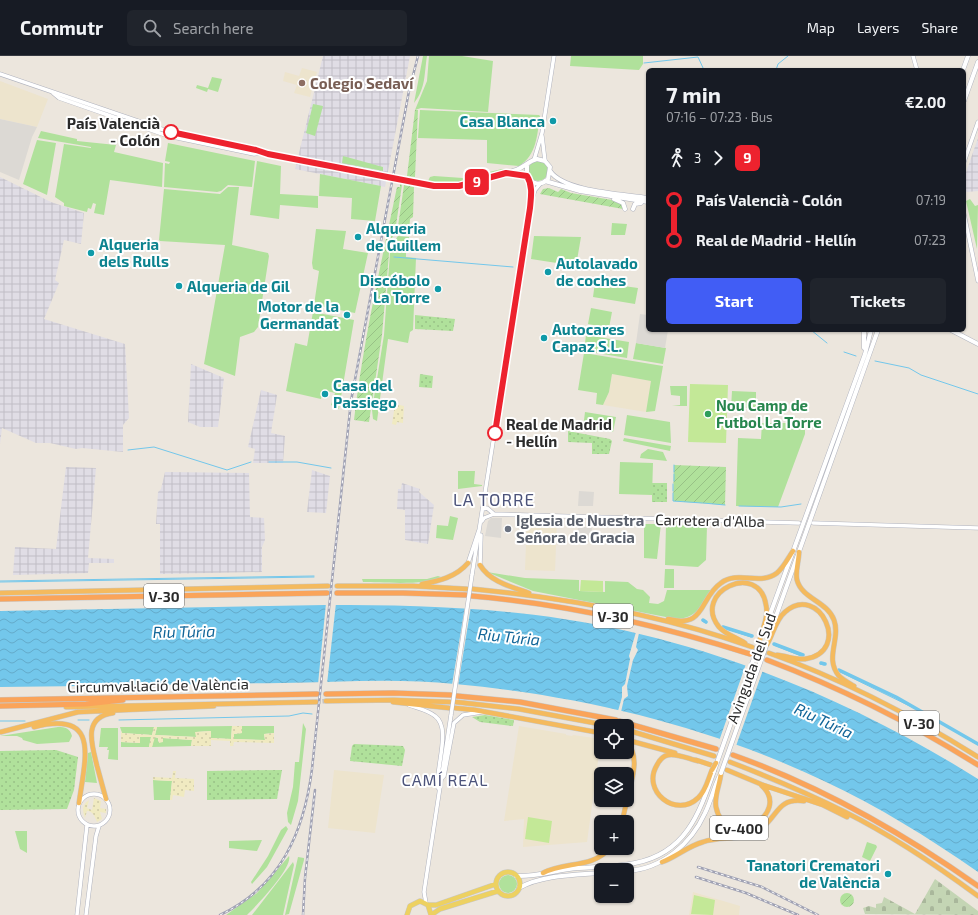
<!DOCTYPE html>
<html lang="en">
<head>
<meta charset="utf-8">
<style>
  :root { --surface:#171b24; --page:#20242c; --text:#f1f3f6; --muted:#9ea1a6; --line:#363941; --accent:#415df5 }
  body { margin:0; font-family:"Exo 2",sans-serif; background:var(--page); color:var(--text); height:100vh; display:flex; flex-direction:column; font-size:15px; white-space:nowrap }
  * { box-sizing:border-box; margin:0 }
  p { font-size:13px; color:var(--muted) }
  .icon { flex:none; width:22px; height:22px; fill:none; stroke:currentColor; stroke-width:2; stroke-linecap:round; stroke-linejoin:round }
  .map { position:relative; flex:1; overflow:hidden }
  .drawer { position:absolute; left:646px; top:12px; width:320px; height:264px; display:flex; flex-direction:column; background:var(--surface); border-radius:6px; box-shadow:0 1px 3px #0004 }
  .drawer>* { flex:none }
  .badge { padding:0 8px; border-radius:6px; font-size:14px; line-height:26px }
  .controls { position:absolute; left:594px; top:663px; display:grid; gap:8px }
  .controls a { display:grid; place-items:center; width:40px; height:40px; border-radius:6px; background:var(--surface); box-shadow:0 1px 3px #0004; font-size:20px }
  .map>.badge { position:absolute; translate:-50% -50%; box-shadow:0 0 0 2px #fff }
  .legs { display:flex; align-items:center; gap:6px; height:44px; padding:0 20px; font-size:13px }
  .legs p { margin-inline-start:auto }
  .overview { display:flex; align-items:center; justify-content:space-between; height:68px; padding:0 20px }
  h1 { font-size:22px; font-weight:700; line-height:30px }
  .button { display:flex; gap:8px; margin-top:auto; padding:8px 20px }
  .button a { flex:1; height:46px; border-radius:6px; background:var(--accent); color:#fff; font-size:16px; font-weight:700; line-height:46px; text-align:center }
  .button a+a { background:var(--page); color:var(--text) }
  ul { padding:0 20px; list-style:none }
  li { display:flex; align-items:center; gap:14px; height:40px; font-size:15px }
  li i { display:grid; place-items:center; width:6px; height:100%; margin:0 5px; background:currentColor }
  li i::after { content:''; width:10px; height:10px; margin:-5px; border:3px solid; border-radius:50%; background:var(--surface) }
  li p { margin-inline-start:auto }
  li:first-child i { background:linear-gradient(#0000 50%,currentColor 0) }
  li:last-child i { background:linear-gradient(currentColor 50%,#0000 0) }
  header { display:flex; align-items:center; gap:24px; box-sizing:border-box; height:56px; padding:0 20px; background:var(--surface); border-bottom:1px solid var(--line) }
  header strong { font-size:19px }
  nav { display:flex; gap:22px; margin-inline-start:auto; font-size:14px }
  .search { width:280px; height:36px; background:var(--page); display:flex; align-items:center; gap:10px; box-sizing:border-box; padding:0 14px; border-radius:6px; color:var(--muted); font-size:15px }
  .map>svg:first-child { display:block }
  .industrial { fill:url(#industrial-grid) }
  .education { fill:#ede4cd }
  .grass { fill:#b0e19b }
  .sand { fill:url(#sand-dots) }
  .cemetery { fill:url(#cemetery-stones) }
  .park { fill:url(#park-dots) }
  .garden { fill:url(#garden-furrows) }
  .pitch { fill:#c3e897 }
  .plaza { fill:#dcd9d4 }
  .water { fill:url(#water-waves) }
  .pier { fill:#ece6dd }
  .lines { fill:none; stroke-linecap:round; stroke-linejoin:round }
  .stream { stroke:#73c7eb; stroke-width:1 }
  .canal { stroke:#73c7eb; stroke-width:3.5 }
  .trunk-tunnel { stroke:#c5c0b9; stroke-width:4.5; stroke-dasharray:4.5 2; stroke-linecap:butt }
  .tertiary-casing { stroke:#b0b3be; stroke-width:4.5 }
  .secondary-casing { stroke:#b0b3be; stroke-width:5 }
  .primary-casing { stroke:#c8c8c8; stroke-width:5.5 }
  .trunk-casing { stroke:#c8c8c8; stroke-width:5.5 }
  .motorway-casing { stroke:#c8c8c8; stroke-width:6 }
  .tertiary { stroke:#fff; stroke-width:3.5 }
  .secondary { stroke:#fff; stroke-width:4 }
  .primary { stroke:#edd161; stroke-width:4.5 }
  .trunk { stroke:#f4ba5e; stroke-width:4.5 }
  .motorway { stroke:#faa45a; stroke-width:5 }
  .rail-casing { stroke:#a0a2b4; stroke-width:2.5 }
  .rail { stroke:#fff; stroke-width:1; stroke-dasharray:3; stroke-linecap:butt }
  .tertiary-bridge-casing { stroke:#b0b3be; stroke-width:4.5; stroke-linecap:butt }
  .secondary-bridge-casing { stroke:#b0b3be; stroke-width:5; stroke-linecap:butt }
  .trunk-bridge-casing { stroke:#c8c8c8; stroke-width:5.5; stroke-linecap:butt }
  .tertiary-bridge { stroke:#fff; stroke-width:3.5 }
  .secondary-bridge { stroke:#fff; stroke-width:4 }
  .trunk-bridge { stroke:#f4ba5e; stroke-width:4.5 }
  .line-1-casing { stroke:#fff; stroke-width:9 }
  .line-1 { stroke:#ed222e; stroke-width:6 }
  .education-dot { fill:#8d6e63; stroke:#fff; stroke-width:1.5 }
  .culture-dot { fill:#0f9aa8; stroke:#fff; stroke-width:1.5 }
  .stop-1-dot { fill:#fff; stroke:#ed222e; stroke-width:2 }
  .leisure-dot { fill:#2e9e5b; stroke:#fff; stroke-width:1.5 }
  .worship-dot { fill:#6b7280; stroke:#fff; stroke-width:1.5 }
  .labels { text-anchor:middle; dominant-baseline:central; stroke-width:4; stroke-linejoin:round; paint-order:stroke }
  .shield { fill:#fff; stroke:#6a6a6a; stroke-width:1 }
  .shield-label { font-size:14px; font-weight:bold; fill:#2a2a2a }
  .education-label { font-size:15px; font-weight:bold; fill:#785e54; stroke:#fff; text-anchor:start }
  .culture-label { font-size:15px; font-weight:bold; fill:#0d838f; stroke:#fff; text-anchor:start }
  .stop-label { font-size:15px; font-weight:bold; fill:#2a2a2a; stroke:#fff; text-anchor:end }
  .leisure-label { font-size:15px; font-weight:bold; fill:#27864d; stroke:#fff; text-anchor:start }
  .worship-label { font-size:15px; font-weight:bold; fill:#5b616d; stroke:#fff; text-anchor:start }
  .street-label { font-size:15px; fill:#2a2a2a; stroke:#fff }
  .water-label { font-size:16px; font-style:italic; fill:#116598; stroke:#fff }
  .neighbourhood-label { font-size:16px; letter-spacing:1px; fill:#4c537a; stroke:#fff }
  .quarter-label { font-size:17px; letter-spacing:1px; fill:#4c537a; stroke:#fff }
</style>
</head>
<body>
<header>
<strong>Commutr</strong>
<div class="search"><svg class="icon" aria-label="search" viewBox="0 0 24 24"><circle cx="10" cy="10" r="6"/><path d="M15 15l6 6"/></svg>Search here</div>
<nav><a>Map</a><a>Layers</a><a>Share</a></nav>
</header>
<div class="map">
<svg width="978" height="859" viewBox="0 0 978 859">
  <defs>
    <pattern id="industrial-grid" width="8" height="8" patternUnits="userSpaceOnUse"><rect width="8" height="8" fill="#e0dde5"/><path d="M0 4h8M4 0v8" fill="none" stroke="#c0bec5"/></pattern>
    <pattern id="sand-dots" width="8" height="8" patternUnits="userSpaceOnUse"><rect width="8" height="8" fill="#f0eac1"/><path d="M2 2h.1M6 6h.1" fill="none" stroke="#cec9a6" stroke-width="1.8" stroke-linecap="round"/></pattern>
    <pattern id="cemetery-stones" width="16" height="16" patternUnits="userSpaceOnUse"><rect width="16" height="16" fill="#c4d5b4"/><path d="M2 7V4a2 2 0 0 1 4 0v3zM10 15v-3a2 2 0 0 1 4 0v3z" fill="#a9b79b"/></pattern>
    <pattern id="park-dots" width="8" height="8" patternUnits="userSpaceOnUse"><rect width="8" height="8" fill="#b0e19b"/><path d="M2 2h.1M6 6h.1" fill="none" stroke="#98c186" stroke-width="1.8" stroke-linecap="round"/></pattern>
    <pattern id="garden-furrows" width="10" height="10" patternUnits="userSpaceOnUse"><rect width="10" height="10" fill="#b0e19b"/><path d="M-1 1l2-2M0 10L10 0M9 11l2-2" fill="none" stroke="#98c186"/></pattern>
    <pattern id="water-waves" width="16" height="10" patternUnits="userSpaceOnUse"><rect width="16" height="10" fill="#73c7eb"/><path d="M0 5q4-4 8 0t8 0" fill="none" stroke="#64abca"/></pattern>
  </defs>
  <rect width="100%" height="100%" fill="#ece6dd"/>
  <path class="industrial" d="M323,0h87l-25,131 -90,-18z
    M978,82v53l-11,1 -3,-2v-12z
    M0,121l51,25 33,11 -3,31 -17,-4 -9,40 4,3 -15,36 81,25 4,74 -6,7v27l-41,-4 -6,1 -26,-6h-14l-34,-15 -2,16z
    M191,308l33,14 -6,49h-18l-12,-5z
    M261,334l16,5 -6,38 14,3 -2,27h-30l2,-14 -7,-2z
    M66,411l30,1 -8,90 26,1v4h-25l-1,10 -75,2 2,-28 41,2z
    M312,414l18,6 -4,37 -19,-1z
    M165,416l84,1 1,44 14,1 1,22 -3,7v25l-102,2v-50h-4l2,-32 3,-3z
    M402,427l18,6 -1,3 15,13 -6,39 -23,-4v-30l-8,-1 1,-20h3z"/>
  <path class="education" d="M302,12l15,4 -7,25 -16,-4 3,-8 -14,-4 2,-9 14,4z
    M0,25l48,18 -11,28 -37,-8z
    M612,318l40,7 -6,31 -43,-7 6,-13z
    M527,463l30,1 -2,51 -30,-1z
    M519,670l47,8v1l6,1 1,-1 28,4 -14,103 -64,5 1,-28 -20,2z
    M334,714l50,5 -9,58 -47,-5z
    M693,836l47,14 -1,9h-50z"/>
  <path class="grass" d="M423,0h4c-3,18 -1,32 -13,47z
    M429,0h33l31,5 -5,51 -67,-4 -6,2 12,-29z
    M571,0h72v8l-4,6 -69,-4z
    M212,21l10,2 -4,13 -10,-3 -1,3 -11,-4 1,-3 11,3z
    M313,48l10,2 -8,30 -9,-3z
    M420,54l119,5 1,1c-3,19 -3,39 -21,50l-32,-3v-23l-69,-2z
    M41,75l36,8v2l39,4 -2,7 49,11 -1,24 -52,-7 -6,35 -10,-2 2,-9 -3,-1 -2,6 -3,-1 -1,4 -23,-6v-3l-9,-6 9,-53 27,4v-1l-53,-9z
    M37,84l19,3 -9,52 -24,-11z
    M168,87l87,18 -3,26 -24,-2 -7,6 -4,1 -53,-5 1,-24 4,1 1,-2 -5,-1z
    M343,100l40,11v4l-41,-8z
    M257,105l24,5 -1,28 38,2v12l-38,-3 -1,14 -29,-4z
    M528 115a10 10 0 1 1 20 0a10 10 0 1 1-20 0Z
    M502,113h9l-53,14h-31l3,-6 4,-1 29,2z
    M320,118l61,12 -6,35 -24,-2 1,-21 -33,-2z
    M228,131h11l-7,58 36,8 1,3 -11,71 -4,5 -14,5 -5,39 -31,-12 21,-119 -65,-4 -1,-1 5,-51 56,5z
    M970,143l5,7 3,-1 -1,44 -11,-48z
    M612,167l15,1 -2,11h-14z
    M316,173l30,2 -3,18 25,4 -13,60 -41,-8 5,-34 -6,-2 -1,-6z
    M398,180l11,1v12h-3v8l10,1 -3,72 -3,2 -2,11 -20,-4 -11,82 -4,-2 -1,-9 12,-75 6,-82 2,-9z
    M534,180l47,1 -5,29 -45,-7z
    M595,226l43,6 -3,16 -42,-7z
    M591,252l21,4 -3,16 -21,-4z
    M313,256l41,8 -15,89 -8,-4 4,-12 -12,-3 -2,9 -35,-8 9,-48 12,3z
    M586,279l43,7 -2,16 -43,-7z
    M636,287l30,5 -3,16 -30,-5z
    M584,297l79,13 -8,45 -9,1 5,-31 -39,-7 -3,18 -6,13 -7,-1 1,-11 -19,-3z
    M670,330h17v20h-15l8,-1v-9l-9,-1z
    M732,335l24,1v16h-25z
    M585,356l31,5 -3,15 -30,-4z
    M627,359l43,7 1,21 -47,-8z
    M762,367h43v11l-27,73 -42,-1 2,-68 23,1z
    M624,382l47,8 -1,5 -47,-10z
    M648,393l15,3 4,9 -27,-3 1,-4z
    M620,406l33,1 -1,32 -33,-1z
    M458,415h17l-1,13 8,1v1l-24,3z
    M450,460l8,2 -5,22 -17,-2 1,-13 11,1z
    M644,468h17l-4,35 -13,-1z
    M666,469l41,1 -1,34 -8,7 -33,-2z
    M665,513h9v19h-10z
    M487,516l38,6 54,2v11l26,1v-11l23,1 9,7 6,1 7,7 -1,6 9,1 6,-3 3,-11h44c-9,15 -15,29 -35,29l-143,-28z
    M438,520l3,1c-14,9 -61,5 -78,5l-1,-3h65z
    M303,667l3,6 -8,72 -7,24 -3,-3 -1,-9 6,-26 2,-25h4z
    M232,670l-1,13 -20,-1v-7l-15,1v5l-41,-2 2,-8z
    M242,670h32v7l-10,1 1,6 -31,-1v-5l8,-1z
    M58,671c7,0 12,1 14,9l-3,6 -32,2 -14,-4 -1,-2 -5,-2h-17z
    M120,671h34l-2,8 -30,-2z
    M101,672h17v32l-10,-1 1,-9h-2l1,-3h-9z
    M140,681h11l-2,10h-28v-5l19,1z
    M154,681l4,1v4l5,-4 29,2 -1,6 -39,1z
    M91,696l6,31 -12,-1 3,-29z
    M153,724l19,1 -2,19h-16z
    M286,770l2,3 -21,38 -15,17 -1,-2 17,-26 13,-26z
    M15,775h12v22l-7,-4z
    M262,784l-5,11 -28,-3v-7z
    M867,786l9,3 1,2 -7,14 -8,-4z
    M289,800c4,12 -33,50 -42,59h-21l31,-22z
    M298,801l6,1v2l-15,54 -4,1z
    M293,806l1,3 -11,50h-31z
    M499 828a9 9 0 1 1 18 0a9 9 0 1 1-18 0Z"/>
  <path class="sand" d="M395,348l9,2 -1,17 -6,-1 -1,3 -4,-1z
    M232,670h10v7l-8,1v5l31,1 -1,-6 10,-1v10l-40,-1 -1,4h-3v-5l-19,-1v6h-20l1,-6 -29,-2v4l-4,1 -1,-5 -3,-1 -3,10h-3l2,-10h-11v6l-19,-1v-11l1,2 30,2 2,-8h3l-2,8 41,2 -1,-5 16,-1v7l20,1z
    M173,715h3l-1,7 19,1v12l-9,-1 -1,7 -11,-2 -1,5h-2l2,-19 -19,-1v-3l19,1z
    M94,742l7,3 -1,7 6,1v4l-6,-1 2,7 -5,3c-2,-5 -4,-11 -10,-11l-2,7c-3,-8 -3,-13 4,-18l-2,8 5,2z"/>
  <path class="cemetery" d="M935,823l43,32v4l-113,-1 -2,-6 6,-2 7,2v-4l6,-1 2,-6 31,17z"/>
  <path class="park" d="M415,259l40,4 -2,12 -38,-2z
    M420,318l13,2 -1,12 -13,-1z
    M568,375l42,8 2,2 -3,13h-17v-11l-24,-1z
    M652,427h15v19h-15z
    M485,659l29,5 -1,6 -33,-4 -8,-5z
    M354,688l49,2 2,4 -3,16 -52,-5 2,-15z
    M56,694l22,7 -4,33 -7,19 -67,1v-59z
    M282,714l-5,29 -70,1v-29z"/>
  <path class="garden" d="M415,54h3l-3,67 -8,-1z
    M400,128l2,1 -7,47 -5,10 -8,93 -13,87 -15,-2c9,-78 27,-156 43,-233h3z
    M404,129l10,2 -1,30 -3,2 -1,12 -2,3 -10,-1z
    M549,132l9,4 3,-3 10,4 47,8 5,3v5l-83,-15 3,-5z
    M674,409l52,2 -1,38 -52,-4z
    M840 844a7 7 0 1 1 14 0a7 7 0 1 1-14 0Z"/>
  <path class="pitch" d="M690,328l38,1 -2,58 -38,-1z
    M581,524l22,1v11l-23,-1z
    M528,761l24,4 -3,22 -24,-4z
    M694,839l21,5 -2,15 -22,-1z"/>
  <path class="plaza" d="M0,63l37,8 -5,10 -13,43 -19,-8z
    M640,258l8,1v15h20l-3,18 -29,-5z
    M579,435l15,1 -1,14h-15z
    M491,462h11l-1,20 -16,-2 3,-15z
    M578,471h14l-1,15 -14,-1z"/>
  <path class="water" d="M325,549c65,0 128,1 193,8 163,17 322,79 460,166v93c-49,-34 -100,-66 -154,-91 -116,-55 -241,-85 -369,-97 -57,-6 -116,-2 -174,-1 -94,1 -187,3 -281,4v-76z"/>
  <path class="pier" d="M326,547h10l-9,81h-9z
    M465,550h6l-13,80 -6,-1z
    M636,576l3,1 -3,14 2,3 -5,10 -6,26 1,10 -4,3 -3,13 -3,-1 4,-14v-10l3,-3 5,-25 -1,-3z
    M746,608l17,6 -27,76 -17,-5z"/>
  <g class="lines">
    <path class="stream" d="M644,7l54,-6 6,13
      M776,14l2,-6 10,-8
      M394,201l119,10
      M811,274l16,13
      M844,296l12,4
      M875,305l34,7 12,7 57,19
      M128,394l26,-3 73,23 24,-8
      M269,406h28l34,6
      M674,409v7
      M674,425v-7
      M673,435v-7
      M673,437v8l29,2
      M703,447l22,2
      M739,450l42,1 20,-3
      M0,525l314,-5
      M0,526l314,-5
      M702,565l4,2
      M724,572l27,9
      M774,589l27,11
      M820,608l4,1
      M840,616l80,39 58,34
      M78,664h11
      M119,664l170,-4 14,-3 9,1
      M0,665h25"/>
    <path class="canal" d="M703,564l3,2
      M723,571l29,9
      M774,588l29,11
      M821,607l4,1
      M839,614l57,27 82,47"/>
    <path class="trunk-tunnel" d="M752,591l16,6
      M316,646l10,-1"/>
    <defs>
      <path id="tertiary" d="M913,0l4,14
        M0,18l170,58 86,18 6,3
        M53,37l6,5 109,38 86,18 8,-1
        M542,80l3,25
        M534,104l8,-27 12,-77
        M964,106l14,-40
        M532,143l3,-9 5,-6
        M964,158l14,67
        M483,453l4,-1 7,6
        M482,465l2,-3 10,-4 305,9
        M813,467l165,5
        M468,507l11,-33
        M480,509l1,-30
        M472,519l58,-367v-27
        M409,649c8,3 19,5 26,11 17,12 0,52 3,72
        M440,724l4,-4 10,-53 9,-8 19,-3
        M78 754a16 16 0 1 1 32 0a16 16 0 1 1-32 0Z
        M426,847l-2,-11 27,-177
        M77,859l10,-90
        M86,859l10,-79 3,-10"/>
      <path id="secondary" d="M963,14l5,-14
        M964,45l14,-39
        M262,97l94,19
        M550,115c14,21 74,23 98,27
        M508,118l19,2
        M545,125l35,10 68,11
        M411,126c43,7 64,1 105,-12 8,-3 13,-9 21,-11l8,2 5,6 -2,12c-7,7 -16,6 -21,-3v-10
        M614,143l9,4 2,6
        M633,153l2,-5 6,-1
        M951,274l27,14
        M864,292v-18
        M764,575l101,-277 6,-24
        M770,577l108,-303
        M627,815c35,-2 64,-27 78,-58 6,-12 9,-26 15,-38
        M516,820c20,1 41,-6 61,-8 19,-1 39,-1 58,-5 51,-10 64,-49 79,-92
        M519,832c23,-13 56,-13 82,-15"/>
      <path id="primary" d="M496 828a12 12 0 1 1 24 0a12 12 0 1 1-24 0Z
        M428,849h8l60,-21
        M407,859l3,-9 10,-5 8,4 3,10
        M431,859l9,-6 58,-18"/>
      <path id="trunk" d="M799,496c0,9 -4,19 -2,28 5,19 30,21 37,40 7,19 -10,38 5,56 4,4 10,7 15,10
        M480,509c10,17 32,22 49,28
        M422,528c17,-3 34,-7 46,-21
        M337,530h76l54,3
        M473,533c94,9 190,26 279,58
        M0,537l328,-7
        M668,563c38,10 31,-21 53,-36 17,-13 39,3 56,-10 7,-6 11,-15 16,-22
        M745,587c-9,-6 -19,-8 -26,-16 -28,-35 40,-67 47,-22 3,13 -5,26 -7,39
        M766,590c7,-10 9,-26 19,-34 34,-30 68,40 20,47 -10,1 -18,-3 -28,-4
        M769,597c73,26 144,63 209,104
        M326,645l68,-1 56,2
        M393,646l56,6
        M456,646l63,7 92,17
        M66,651l250,-5
        M455,652l20,2 126,23
        M34,671c67,-17 51,31 45,76
        M627,674l87,26
        M1,676l77,-20 136,-6
        M627,684l48,13
        M627,686c14,16 4,39 0,58
        M696,704l15,5
        M698,705c-9,-2 -21,-8 -30,-6 -5,1 -9,6 -11,10 -16,26 19,54 41,33 8,-7 10,-19 14,-28
        M730,706c39,15 77,31 115,50 46,23 91,53 133,84
        M727,714l36,15 60,20 24,12
        M721,717c-1,12 -7,22 -5,34 9,45 78,7 45,-22
        M106,743c-3,-11 -6,-22 -9,-33 -5,-21 -15,-49 16,-53
        M622,766l5,-22
        M662,806c14,-5 26,-16 41,-20 17,-6 37,-1 53,-10 22,-12 19,-35 48,-31
        M543,817c22,-12 49,-4 67,-25"/>
      <path id="motorway" d="M337,537h66l63,2
        M472,540c95,8 187,29 278,58
        M0,543l327,-6
        M767,604c74,28 144,63 211,105
        M326,638l67,-1 58,2
        M457,640l63,6 96,18
        M0,644l317,-6
        M0,650l86,-2 37,-4
        M619,665l97,28
        M733,699c87,31 170,78 245,131"/>
    </defs>
    <use href="#tertiary" class="tertiary-casing"/>
    <use href="#secondary" class="secondary-casing"/>
    <use href="#primary" class="primary-casing"/>
    <use href="#trunk" class="trunk-casing"/>
    <use href="#motorway" class="motorway-casing"/>
    <use href="#tertiary" class="tertiary"/>
    <use href="#secondary" class="secondary"/>
    <use href="#primary" class="primary"/>
    <use href="#trunk" class="trunk"/>
    <use href="#motorway" class="motorway"/>
    <defs>
      <path id="rail" d="M698,811l64,20 56,28
        M696,821l50,16 52,22
        M220,859c61,-29 84,-83 92,-146l39,-368 58,-310 9,-35
        M303,859l2,-37 10,-88"/>
    </defs>
    <use href="#rail" class="rail-casing"/>
    <use href="#rail" class="rail"/>
    <defs>
      <path id="tertiary-bridge" d="M451,659l21,-140"/>
      <path id="secondary-bridge" d="M356,116l55,10
        M714,715l45,-127
        M721,717l45,-127"/>
      <path id="trunk-bridge" d="M712,714l4,-7"/>
    </defs>
    <use href="#tertiary-bridge" class="tertiary-bridge-casing"/>
    <use href="#secondary-bridge" class="secondary-bridge-casing"/>
    <use href="#trunk-bridge" class="trunk-bridge-casing"/>
    <use href="#tertiary-bridge" class="tertiary-bridge"/>
    <use href="#secondary-bridge" class="secondary-bridge"/>
    <use href="#trunk-bridge" class="trunk-bridge"/>
  </g>
  <g class="lines">
    <defs>
      <path id="line-1" d="M171,76l85,18 12,4 166,32h25l47,-13 21,3c6,10 4,21 3,32l-35,225"/>
    </defs>
    <use href="#line-1" class="line-1-casing"/>
    <use href="#line-1" class="line-1"/>
  </g>
  <circle class="education-dot" cx="302" cy="27" r="4"/>
  <g class="culture-dot">
    <circle cx="553" cy="65" r="4"/>
    <circle cx="358" cy="181" r="4"/>
    <circle cx="91" cy="197" r="4"/>
    <circle cx="548" cy="216" r="4"/>
    <circle cx="179" cy="230" r="4"/>
    <circle cx="438" cy="233" r="4"/>
    <circle cx="347" cy="259" r="4"/>
    <circle cx="544" cy="282" r="4"/>
    <circle cx="325" cy="338" r="4"/>
    <circle cx="888" cy="818" r="4"/>
  </g>
  <g class="stop-1-dot">
    <circle cx="171" cy="76" r="7"/>
    <circle cx="495" cy="377" r="7"/>
  </g>
  <circle class="leisure-dot" cx="708" cy="358" r="4"/>
  <circle class="worship-dot" cx="508" cy="473" r="4"/>
  <g class="labels">
    <g class="shield">
      <rect x="144" y="528" width="40" height="24" rx="3"/>
      <rect x="593" y="548" width="40" height="24" rx="3"/>
      <rect x="899" y="655" width="40" height="24" rx="3"/>
      <rect x="710" y="760" width="58" height="24" rx="3"/>
    </g>
    <g class="shield-label">
      <text x="164" y="540">V-30</text>
      <text x="613" y="560">V-30</text>
      <text x="919" y="667">V-30</text>
      <text x="739" y="772">Cv-400</text>
    </g>
    <g class="education-label">
      <text x="310" y="27">Colegio Sedaví</text>
    </g>
    <g class="culture-label">
      <text x="545" y="65" text-anchor="end">Casa Blanca</text>
      <text x="366" y="172">Alqueria<tspan x="366" dy="17">de Guillem</tspan></text>
      <text x="99" y="188">Alqueria<tspan x="99" dy="17">dels Rulls</tspan></text>
      <text x="556" y="207">Autolavado<tspan x="556" dy="17">de coches</tspan></text>
      <text x="430" y="224" text-anchor="end">Discóbolo<tspan x="430" dy="17">La Torre</tspan></text>
      <text x="187" y="230">Alqueria de Gil</text>
      <text x="339" y="250" text-anchor="end">Motor de la<tspan x="339" dy="17">Germandat</tspan></text>
      <text x="552" y="273">Autocares<tspan x="552" dy="17">Capaz S.L.</tspan></text>
      <text x="333" y="329">Casa del<tspan x="333" dy="17">Passiego</tspan></text>
      <text x="880" y="809" text-anchor="end">Tanatori Crematori<tspan x="880" dy="17">de València</tspan></text>
    </g>
    <g class="stop-label">
      <text x="160" y="67">País Valencià<tspan x="160" dy="17">- Colón</tspan></text>
      <text x="506" y="368" text-anchor="start">Real de Madrid<tspan x="506" dy="17">- Hellín</tspan></text>
    </g>
    <g class="leisure-label">
      <text x="716" y="349">Nou Camp de<tspan x="716" dy="17">Futbol La Torre</tspan></text>
    </g>
    <g class="worship-label">
      <text x="516" y="464">Iglesia de Nuestra<tspan x="516" dy="17">Señora de Gracia</tspan></text>
    </g>
    <g class="street-label">
      <text transform="translate(710 464) rotate(1)">Carretera d'Alba</text>
      <text transform="translate(751 612) rotate(-70)">Avinguda del Sud</text>
      <text transform="translate(158 629) rotate(-1)">Circumval·lació de València</text>
    </g>
    <g class="water-label">
      <text transform="translate(184 575) rotate(-1)">Riu Túria</text>
      <text transform="translate(509 580) rotate(6)">Riu Túria</text>
      <text transform="translate(824 664) rotate(25)">Riu Túria</text>
    </g>
    <g class="neighbourhood-label">
      <text x="445" y="723">CAMÍ REAL</text>
    </g>
    <g class="quarter-label">
      <text x="494" y="443">LA TORRE</text>
    </g>
  </g>
</svg>
<div class="controls">
<a><svg class="icon" aria-label="locate" viewBox="0 0 24 24"><circle cx="12" cy="12" r="6"/><path d="M12 2v4M12 18v4M2 12h4M18 12h4"/></svg></a>
<a><svg class="icon" aria-label="layers" viewBox="0 0 24 24"><path d="M12 4l9 5-9 5-9-5zM3 14l9 5 9-5"/></svg></a>
<a>+</a>
<a>−</a>
</div>
<b class="badge" style="left:477px;top:126px;background:#ed222e;color:#fff">9</b>
<section class="drawer">
<div class="overview"><div><h1>7 min</h1><p>07:16 – 07:23 · Bus</p></div><b>€2.00</b></div>
<div class="legs"><svg class="icon" aria-label="walk" viewBox="0 0 24 24"><circle cx="13" cy="4" r="2"/><path d="M13 8l-2 6 4 7M11 14l-3 7M7 12l3-4h3l4 4"/></svg>3<svg class="icon" aria-label="forward" viewBox="0 0 24 24"><path d="M9 5l7 7-7 7"/></svg><b class="badge" style="background:#ed222e;color:#fff">9</b></div>
<ul>
<li><i style="color:#ed222e"></i><b>País Valencià - Colón</b><p>07:19</p></li>
<li><i style="color:#ed222e"></i><b>Real de Madrid - Hellín</b><p>07:23</p></li>
</ul>
<div class="button"><a>Start</a><a>Tickets</a></div>
</section>
</div>
</body>
</html>
